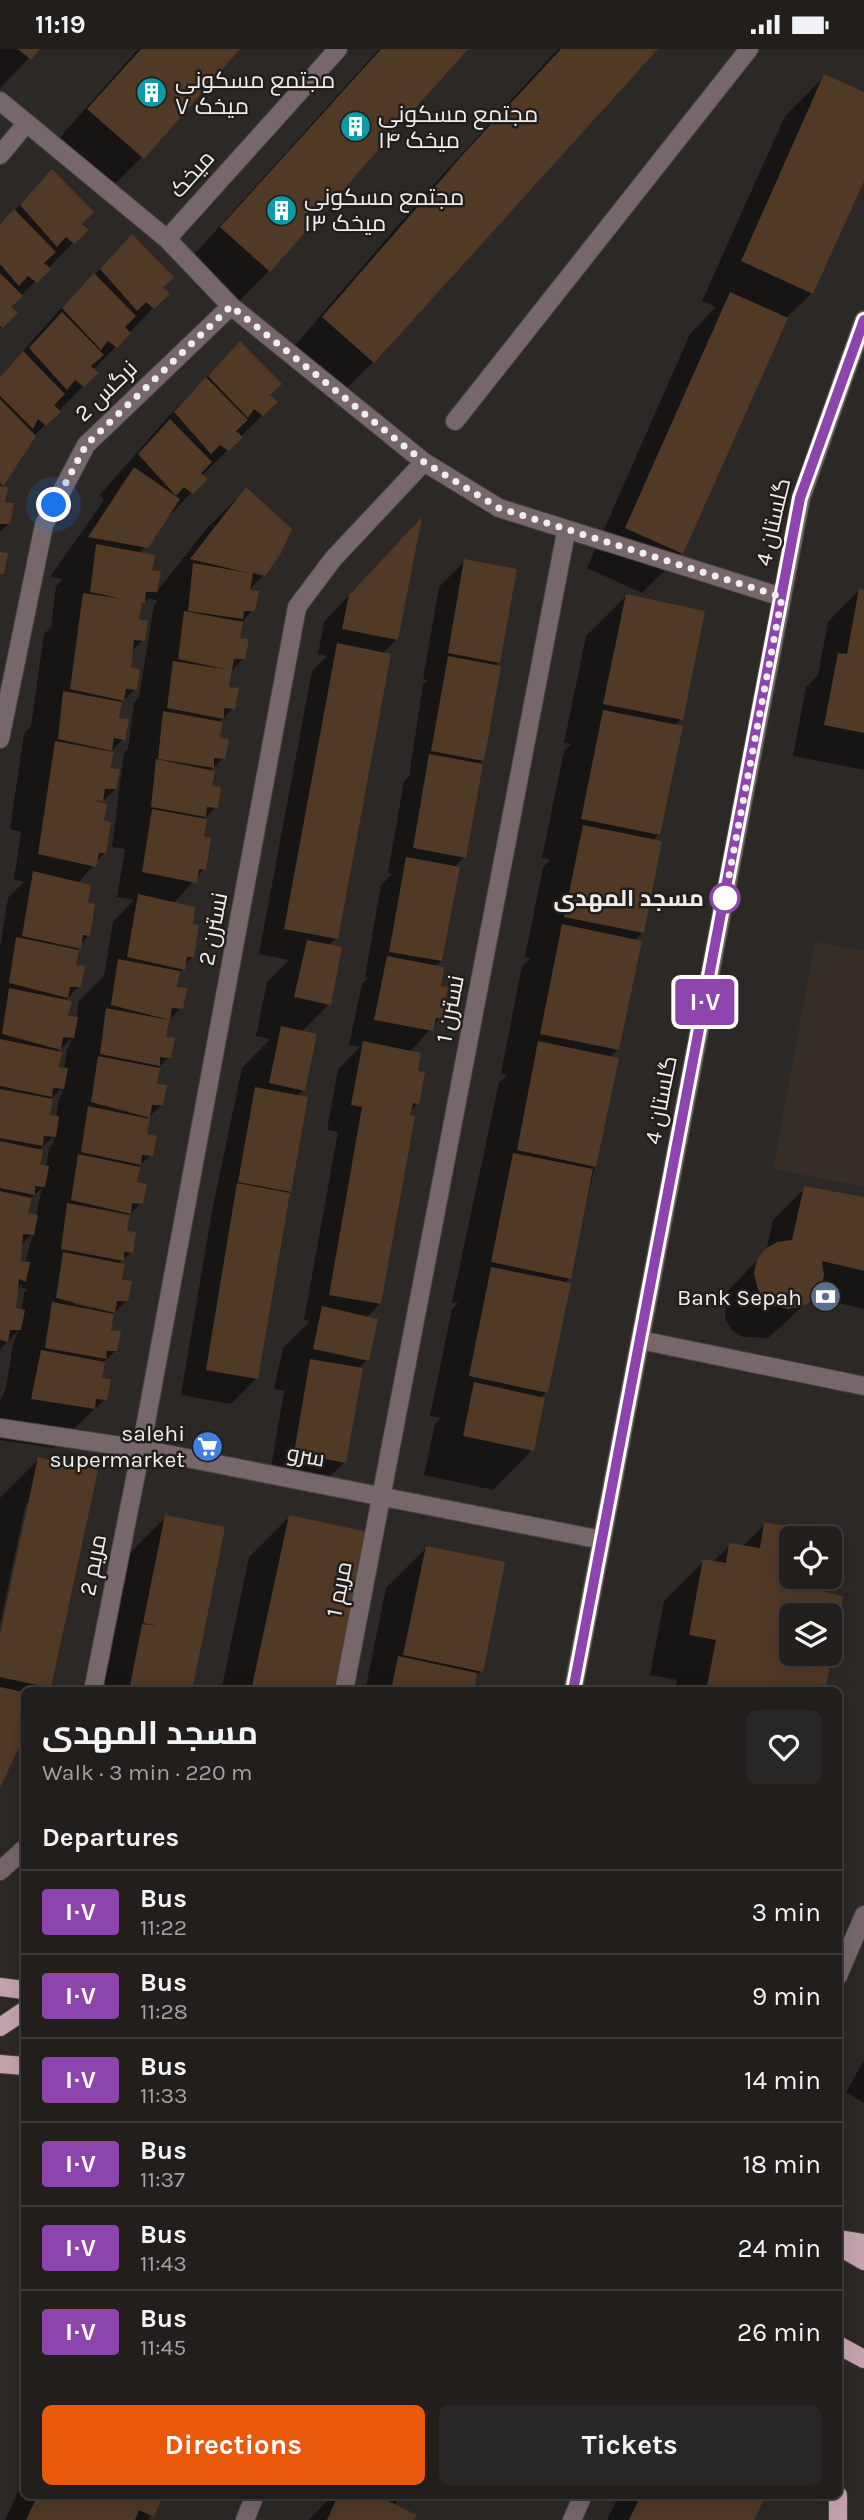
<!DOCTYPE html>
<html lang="en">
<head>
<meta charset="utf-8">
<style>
  :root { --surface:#211e1c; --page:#292725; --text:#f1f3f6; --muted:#a2a2a3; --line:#3e3c3b; --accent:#ea580c }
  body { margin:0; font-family:Karla,Cairo,sans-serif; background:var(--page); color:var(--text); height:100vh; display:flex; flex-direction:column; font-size:26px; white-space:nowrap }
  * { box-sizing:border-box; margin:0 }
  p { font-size:23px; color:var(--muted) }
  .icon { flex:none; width:38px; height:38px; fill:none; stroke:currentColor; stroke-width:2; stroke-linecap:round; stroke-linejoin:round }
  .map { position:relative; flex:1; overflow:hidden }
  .details { position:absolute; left:21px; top:1638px; width:821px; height:812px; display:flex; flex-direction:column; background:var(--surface); border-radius:10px; box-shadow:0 7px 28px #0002,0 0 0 2px var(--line) }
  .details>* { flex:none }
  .badge { padding:0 14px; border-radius:5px; font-size:24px; line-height:46px }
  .buttons { position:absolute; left:779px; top:1477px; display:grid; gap:14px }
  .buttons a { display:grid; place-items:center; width:63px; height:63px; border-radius:10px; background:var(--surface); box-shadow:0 7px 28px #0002,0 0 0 2px var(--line); font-size:35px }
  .you { position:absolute; width:35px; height:35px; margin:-18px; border:5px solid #fff; border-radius:50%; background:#1a73e8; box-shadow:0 0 0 10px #1a73e833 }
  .map>.badge { position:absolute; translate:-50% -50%; box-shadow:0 0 0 4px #fff }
  h2 { padding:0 21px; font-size:26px; line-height:63px }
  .round { display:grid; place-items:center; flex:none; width:74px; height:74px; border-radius:10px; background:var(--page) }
  .head { display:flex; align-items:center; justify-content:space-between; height:119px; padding:0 21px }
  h1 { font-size:33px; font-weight:700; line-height:52px }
  .action { display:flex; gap:14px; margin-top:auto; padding:14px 21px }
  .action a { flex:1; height:80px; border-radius:10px; background:var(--accent); color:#fff; font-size:28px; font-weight:700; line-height:80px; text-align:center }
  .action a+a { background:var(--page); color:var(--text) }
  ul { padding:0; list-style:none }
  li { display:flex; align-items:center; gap:21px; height:84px; padding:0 21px; border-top:2px solid var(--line) }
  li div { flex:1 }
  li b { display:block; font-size:26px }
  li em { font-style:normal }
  li .badge { min-width:77px; font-weight:700; text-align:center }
  .status { display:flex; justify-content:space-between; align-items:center; height:49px; padding:0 35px; background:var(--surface); direction:ltr }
  .status svg { height:19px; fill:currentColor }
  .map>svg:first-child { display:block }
  .built { fill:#362e26 }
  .shadow { fill:#0007; fill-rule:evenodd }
  .building { fill:#503925; fill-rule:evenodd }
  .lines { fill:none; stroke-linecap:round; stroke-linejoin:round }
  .minor-casing { stroke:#474441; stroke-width:20 }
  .major-casing { stroke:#474441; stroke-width:20 }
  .minor { stroke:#77676b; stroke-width:18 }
  .major { stroke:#c5a5ad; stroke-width:18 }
  .line-casing { stroke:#fff; stroke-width:16 }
  .line { stroke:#8e44ad; stroke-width:10 }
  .walk { stroke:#f0edeb; stroke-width:7; stroke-dasharray:0 12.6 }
  .stop-dot { fill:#fff; stroke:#8e44ad; stroke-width:3.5 }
  .labels { text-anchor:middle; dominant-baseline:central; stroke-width:5; stroke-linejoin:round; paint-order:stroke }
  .poi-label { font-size:23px; fill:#f0edeb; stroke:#221e1b; text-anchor:start }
  .street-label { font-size:23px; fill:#f0edeb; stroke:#221e1b }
  .stop-label { font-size:23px; font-weight:bold; fill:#f0edeb; stroke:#221e1b; text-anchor:end }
</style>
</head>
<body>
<div class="status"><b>11:19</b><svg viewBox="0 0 49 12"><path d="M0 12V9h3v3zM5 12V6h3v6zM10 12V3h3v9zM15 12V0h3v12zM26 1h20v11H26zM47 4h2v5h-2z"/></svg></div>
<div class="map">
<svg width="864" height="2471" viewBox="0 0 864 2471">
  <rect width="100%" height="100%" fill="#2c2825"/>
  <path class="built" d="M815,893l49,9v236l-91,-18z"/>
  <path class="shadow" d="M0,0h38l-38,39z
    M138,0h100l-96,108 -40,40 -53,-47z
    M379,0h86l-196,222 -40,40 -47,-43z
    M558,0h96l-281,313 -40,40 -49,-44 142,-165z
    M825,27l39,18v83l-52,116 -27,26 -103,234 -40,40 -55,-25 103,-234 26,-27 -14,-6 83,-185z
    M52,123l28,52 6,6 -77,78 6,5 -15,15v-103z
    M132,187l28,52 7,6 -74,76 3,3 -63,64 -33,50 9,36 -9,9v-155l55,-62z
    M240,294l28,53 7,6 -73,74 3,3 -42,43 -24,32 11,18 9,1 -4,21 51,-65 40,-40 17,86 -15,16 5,19 -12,13 -3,17 6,18 -14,14 -3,17 6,19 -15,15v16l5,19 -13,13v17l6,19 -13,13 1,49 -31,35 19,52 -14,19 -3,13 6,20 -14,14 -4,16 6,19 -10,10 -4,18 6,20 -13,13 -3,18 6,19 -13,12 -3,17 6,19 -13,14 -3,16 6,19 -13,12 8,37 -13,13 -4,17 6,20 -12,12 -3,17 5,19 -51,49 -54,-8v-39l6,-13 7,-44 5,-13 -18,18v-402l8,-49 16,-16 -10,-3 7,-47 -11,-3 14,-96 7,-7 13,-92 7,-7 5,-41 7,-7 -13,-2 54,-77 -4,-5 66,-76zM149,549l9,3 -4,4 -15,92 -5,6 -6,46 -4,4 -12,94 13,2 -8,48 17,3 -21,22 -9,54 -25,25 -3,18 -10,-1 -1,-17 14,-15 -5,-19 3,-17 11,-15 -2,-31 -9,-20 27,-31 -4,-49 15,-15 -7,-20 3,-18 12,-12 -6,-20 3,-15 15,-15 -6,-19 2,-18 12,-12 -7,-19 3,-13zM73,988l-6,13 -3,20 -7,-1v-16zM61,1040l2,4 -4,5 -3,19 -8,-1 3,-17zM53,1088l1,5 -5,6 -3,20 -8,-1 1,-17zM42,1139l-6,28 -10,-1 3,-15zM33,1184l-8,30 -6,-1 1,-16zM22,1235v4l6,1 -4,4 -3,18 -7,-1 2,-20zM74,1253l19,4 -1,3 -18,-5z
    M396,496l1,94 -15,15 -46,284 -8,8 1,58 -28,28 2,58 -7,7 10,2 -50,280 -25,25 -50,-9 31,-184 30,-143 28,-29 -14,-3 11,-54 22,-22 -30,-6 53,-283 15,-15 -9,-2 6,-32z
    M465,512l33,102 -4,4 -11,93 -5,5 -14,92 -10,11 -13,93 -7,6 6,51 -30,34 6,20 2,32 -9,8 -29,191 -14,15 1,42 -9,9 -13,93 -26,25 -50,-8 15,-88 -10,-2 9,-41 27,-27 -6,-1 34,-188 -11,-2 11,-61 22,-22 -11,-2 13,-61 6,-7h-3l16,-92 11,-11 -4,-1 16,-92 5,-4 14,-93 5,-4 -5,-1 16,-92z
    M859,541l5,1v179l-71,-14 13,-69 12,-12 10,-53z
    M626,547l55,123 -7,7 -15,108 -7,7 8,2 -18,90 -8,8 -16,108 -9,9 -14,108 -26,112 -5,6 -17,108 -7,6 -8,52 -39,40 -69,-15 11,-51 6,-6 -11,-2 22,-107 6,-6 -6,-1 47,-219 8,-8 -6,-2 21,-107 9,-8 -6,-1 18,-90 7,-7 -8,-2 22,-107 7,-7 -7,-1 22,-107z
    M805,1139l59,11v110l-51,-12 -45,41 -25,-1 -11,-7 -7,-11 1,-26 40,-42 7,-31z
    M39,1410l10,228 -3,4h-22v41l-24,52v-143l30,-138h-4l-26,121v-126z
    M166,1468l24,174h-92l28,-134z
    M289,1468l44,174h-112l28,-134z
    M765,1475l36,6 -1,8h-9v39h31l-3,16 22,4 -18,94h-148l2,-11 -27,-5 14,-74 40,-40 8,2 18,-18 12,2zM791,1566h39v39h-39z
    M426,1499l55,123 -7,7 -2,13h-107l21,-103z
    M864,2011v43l-18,-11z
    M24,2430v16h138l-14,25h-143z
    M333,2446h70l-10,11 19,14h-103z
    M619,2446h145l-12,25h-145z"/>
  <path class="building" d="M18,0h22l-9,11z
    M141,0h99l-96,110 -57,-50z
    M381,0h87l-198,223 -50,-45z
    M561,0h97l-284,314 -52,-46 144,-166z
    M824,25l40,18v89l-51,113 -72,-33z
    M52,120l42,43 -12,12 7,6 -15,14 -8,-7 -9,10 -37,-42z
    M14,160l42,43 -12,11 7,6 -14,14 -9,-7 -9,10 -19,-22v-40z
    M132,185l42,43 -11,11 7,6 -16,15 -8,-7 -9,9 -37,-42z
    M0,224l23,23 -12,11 7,6 -15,15 -3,-2z
    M94,224l42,43 -11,11 6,6 -14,15 -9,-7 -7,9 -39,-42z
    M730,243l58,26 -105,236 -58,-26z
    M62,263l42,43 -13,11 8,7 -15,14 -9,-7 -8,10 -38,-42z
    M240,292l42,43 -12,11 8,7 -15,14 -9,-7 -6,9 -40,-42z
    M23,302l42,43 -11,11 7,7 -15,14 -8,-7 -5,10 -33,-33v-19z
    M206,328l42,43 -12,11 7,6 -14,14 -9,-6 -9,9 -37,-42z
    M0,350l36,37 -32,49 -4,-1z
    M170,370l42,43 -11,11 7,6 -15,15 -9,-7 -8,9 -38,-42z
    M134,418l46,32 -32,49 -60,-11z
    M0,437l8,1 -3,15 9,1 -4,21h-10z
    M246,438l46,42 -11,24 -16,23 -12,-3 -3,17 9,1 -4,20h-11l-1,8 -55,-8 5,-48 56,10 -59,-14z
    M422,468l-24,123 -56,-11 7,-34z
    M96,495l59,11 -3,15 9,1 -4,21h-11l-1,12 -3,-1 -3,16 9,2 -3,20 -11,-1 -3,28 9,1 -3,21 -11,-1 -2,12 -54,-12 13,-96 40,6 -33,-7z
    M0,503l8,1 -4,21h-4z
    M464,510l53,10 -17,94 -52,-10z
    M859,539l5,2v143l-40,-8 14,-72 9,1z
    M626,545l79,17 -22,109 -80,-16z
    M184,562l59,11 -3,16 9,1 -4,20h-11l-5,28 10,1 -4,21 -11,-1v11l-57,-11 6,-47 56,9 -51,-11z
    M337,594l54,11 -53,285 -54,-10z
    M448,607l53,10 -17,95 -53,-10z
    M63,642l59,11 -3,16 10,1 -4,21 -11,-2 -2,13 -54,-12z
    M603,661l80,16 -23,109 -79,-16z
    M163,662l60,11 -3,16 9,1 -4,20 -11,-1v10l-56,-9z
    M55,692l59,11 -4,16 10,1 -4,20h-11l-2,13 -13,-3 17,5 -3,16 7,3 -5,30h-7l-3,14 -58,-13z
    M429,705l54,10 -17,94 -53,-10z
    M156,710l59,12 -3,15 9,1 -3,21 -11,-1 -1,10 -55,-10z
    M152,760l55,10 -3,17 7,2 -5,32 -7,-1 -2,14 -55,-11z
    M583,776l79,16 -18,92 -80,-16z
    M406,808l54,10 -18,94 -53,-9z
    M33,822l58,14 -3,17 7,2 -5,32 -7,-1 -2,14 -59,-13z
    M138,845l57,13 -2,17 6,1 -5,32h-7l-2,13 -58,-13z
    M562,875l80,17 -23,109 -79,-16z
    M16,888l63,13 -3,15 9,1 -4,21h-11l-2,11 -59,-15z
    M307,891l35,7 -11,58 -37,-8z
    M387,907l57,11 -3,19 7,1 -6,32 -6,-1 -3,13 -59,-11z
    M118,910l62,12 -3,16 10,1 -4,21 -11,-1 -2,12 -59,-15z
    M9,939l63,13 -4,15 10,1 -4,21 -11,-1 -2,13 -59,-16z
    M106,959l63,12 -3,17 9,1 -4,20 -11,-1v9l-60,-12z
    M281,977l36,8 -12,57 -36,-8z
    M0,990l62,13 -3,15 9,1 -4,21 -11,-1 -1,9 -52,-11z
    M363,992l58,12 -3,18 7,1 -6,33 -6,-2 -3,12 5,1 -34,188 -52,-9 33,-188 -11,-2z
    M538,992l81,17 -23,109 -79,-17z
    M98,1007l62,12 -3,16 10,1 -4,20h-11l-2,13 -59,-16z
    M255,1038l53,10 -17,95 -53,-10z
    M0,1040l53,10 -3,16 9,1 -3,21 -12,-1 -1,10 -43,-8z
    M88,1057l62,13 -3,15 10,2 -4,20 -11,-1 -1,10 -60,-13z
    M0,1092l43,9 -3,15 9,1 -4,21 -10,-1v9l-35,-7z
    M513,1104l80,16 -22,110 -80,-17z
    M78,1105l62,13 -3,15 10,2 -4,20 -11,-1 -1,11 -60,-14z
    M237,1134l53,10 -32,186 -52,-9z
    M804,1137l60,11v74l-42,-10 2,14 -3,14 -8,11 -12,7 -13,2 -13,-3 -12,-8 -6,-11 -3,-14 3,-13 8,-11 12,-7 15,-2z
    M0,1142l32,7 -4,15 10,2 -4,20 -11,-1 -2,27 9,1 -4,20 -7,-3 -3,29 9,2 -4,20h-11l-2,12 -8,-2z
    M67,1154l63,12 -3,16 9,1 -3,21 -9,-1v9l-63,-12z
    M63,1203l62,12 -3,16 10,1 -4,20h-11l-2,12 -59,-15z
    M491,1218l80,16 -23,110 -79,-17z
    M52,1253l62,12 -3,16 10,1 -4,20h-11l1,8 -62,-11z
    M322,1257l56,13 -9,42 -56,-12z
    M41,1301l64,12 -3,16 9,1 -4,21 -11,-1 -1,10 -64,-10z
    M310,1310l53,9 -17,95 -52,-10z
    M474,1333l71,16 -11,53 -71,-15z
    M38,1408l60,13 -47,218 -51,-11v-43z
    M165,1466l60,12 -22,110 -11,54h-63l13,-67 16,2 -15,-3z
    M289,1466l79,17 -33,159h-84z
    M764,1473l39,7 -2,9h-10v39h33l-3,14 22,5 -18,95h-119l10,-51 -27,-5 14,-76 23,4 3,-20 31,5zM791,1566h39v39h-39z
    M426,1497l79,16 -22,110 -80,-17z
    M398,1607l79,17 -3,18h-83z
    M0,1638l24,5v45l-24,51z
    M38,2446h126l-10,22 -15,-7 -4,10h-109z
    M338,2446h38l41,20 -3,5h-87z
    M641,2446h125l-12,25h-125z"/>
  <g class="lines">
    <defs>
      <path id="minor" d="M0,52l167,138 64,67 193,156 75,46 283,89
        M0,106l26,-31
        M167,190l171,-190
        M455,372l294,-372
        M0,690l44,-214 42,-80 145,-139
        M640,1291l224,46
        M0,1379l141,21 461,91
        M93,1642l48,-242 156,-842 36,-48 91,-97
        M344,1642l222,-1159
        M573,1642l228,-1193 63,-178
        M0,1822l24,-22
        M838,1927l26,-61
        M245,2471l10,-25
        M572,2471l11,-25"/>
      <path id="major" d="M0,1938l24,3
        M0,1978l24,-16
        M0,2015l24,2
        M838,2190l26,4
        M838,2197l26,15
        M838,2296l26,14
        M838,2471v-25"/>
    </defs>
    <use href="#minor" class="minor-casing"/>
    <use href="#major" class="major-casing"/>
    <use href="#minor" class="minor"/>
    <use href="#major" class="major"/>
  </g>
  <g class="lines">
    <defs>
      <path id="line" d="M573,1642l227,-1193 64,-178"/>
    </defs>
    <use href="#line" class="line-casing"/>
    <use href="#line" class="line"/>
    <path class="walk" d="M54,456l32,-60 145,-139 193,156 75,46 283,89 -58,305 1,-4"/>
  </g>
  <defs>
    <symbol id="building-disc" viewBox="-11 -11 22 22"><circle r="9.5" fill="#0f9aa8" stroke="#221e1b"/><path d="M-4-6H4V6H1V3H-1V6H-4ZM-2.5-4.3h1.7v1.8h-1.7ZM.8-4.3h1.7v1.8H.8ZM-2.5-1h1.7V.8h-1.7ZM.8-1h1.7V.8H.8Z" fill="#fff"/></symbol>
    <symbol id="bank-disc" viewBox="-11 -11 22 22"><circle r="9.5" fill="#5c6f8a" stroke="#221e1b"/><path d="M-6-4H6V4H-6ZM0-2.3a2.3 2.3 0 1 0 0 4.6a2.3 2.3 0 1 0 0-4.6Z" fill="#fff"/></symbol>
    <symbol id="supermarket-disc" viewBox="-11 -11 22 22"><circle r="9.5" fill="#3f7fe0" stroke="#221e1b"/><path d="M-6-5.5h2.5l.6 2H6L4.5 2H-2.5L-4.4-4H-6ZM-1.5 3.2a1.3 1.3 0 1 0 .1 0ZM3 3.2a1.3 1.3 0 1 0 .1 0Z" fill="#fff"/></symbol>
  </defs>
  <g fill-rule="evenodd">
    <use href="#building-disc" x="134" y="26" width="35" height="35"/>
    <use href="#building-disc" x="338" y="60" width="35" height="35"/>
    <use href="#building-disc" x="264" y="144" width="35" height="35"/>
    <use href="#bank-disc" x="808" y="1230" width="35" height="35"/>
    <use href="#supermarket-disc" x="190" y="1380" width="35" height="35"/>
  </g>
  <circle class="stop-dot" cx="725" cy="849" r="14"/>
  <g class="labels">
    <g class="poi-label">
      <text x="175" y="31">مجتمع مسکونی<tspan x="175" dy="26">میخک ۷</tspan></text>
      <text x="378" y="65">مجتمع مسکونی<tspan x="378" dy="26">میخک ۱۴</tspan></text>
      <text x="304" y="148">مجتمع مسکونی<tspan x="304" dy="26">میخک ۱۳</tspan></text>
      <text x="802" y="1248" text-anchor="end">Bank Sepah</text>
      <text x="185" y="1384" text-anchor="end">salehi<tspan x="185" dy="26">supermarket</tspan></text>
    </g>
    <g class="street-label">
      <text transform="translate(192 125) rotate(-48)">میخک</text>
      <text transform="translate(106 342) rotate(-44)">نرگس 2</text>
      <text transform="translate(773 473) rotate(-77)">گلستان 4</text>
      <text transform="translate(213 880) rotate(-79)">نسترن 2</text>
      <text transform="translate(450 960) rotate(-79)">نسترن 1</text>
      <text transform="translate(661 1051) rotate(-79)">گلستان 4</text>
      <text transform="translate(306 1407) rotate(11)">سرو</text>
      <text transform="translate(93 1516) rotate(-79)">مریم 2</text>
      <text transform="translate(339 1540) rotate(-79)">مریم 1</text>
    </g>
    <g class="stop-label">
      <text x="704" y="849">مسجد المهدی</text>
    </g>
  </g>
</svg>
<div class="buttons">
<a><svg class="icon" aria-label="locate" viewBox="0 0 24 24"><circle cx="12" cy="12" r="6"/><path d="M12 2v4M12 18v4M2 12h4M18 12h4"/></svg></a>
<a><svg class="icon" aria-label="layers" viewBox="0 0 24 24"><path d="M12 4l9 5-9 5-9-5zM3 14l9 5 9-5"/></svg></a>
</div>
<div class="you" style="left:54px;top:456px"></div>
<b class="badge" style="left:705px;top:953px;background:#8e44ad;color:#fff">۱۰۷</b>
<section class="details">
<div class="head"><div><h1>مسجد المهدی</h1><p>Walk · 3 min · 220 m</p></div><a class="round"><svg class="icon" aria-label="heart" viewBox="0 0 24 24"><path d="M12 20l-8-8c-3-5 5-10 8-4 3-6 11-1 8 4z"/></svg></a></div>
<h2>Departures</h2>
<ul>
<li><span class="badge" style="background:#8e44ad;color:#fff">۱۰۷</span><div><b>Bus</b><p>11:22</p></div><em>3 min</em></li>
<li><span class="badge" style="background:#8e44ad;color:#fff">۱۰۷</span><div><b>Bus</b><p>11:28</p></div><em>9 min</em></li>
<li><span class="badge" style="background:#8e44ad;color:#fff">۱۰۷</span><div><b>Bus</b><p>11:33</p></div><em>14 min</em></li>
<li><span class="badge" style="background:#8e44ad;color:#fff">۱۰۷</span><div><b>Bus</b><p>11:37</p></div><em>18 min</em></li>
<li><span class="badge" style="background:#8e44ad;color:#fff">۱۰۷</span><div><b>Bus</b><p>11:43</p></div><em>24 min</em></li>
<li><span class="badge" style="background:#8e44ad;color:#fff">۱۰۷</span><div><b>Bus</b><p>11:45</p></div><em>26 min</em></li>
</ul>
<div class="action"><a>Directions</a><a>Tickets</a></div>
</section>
</div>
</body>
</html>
